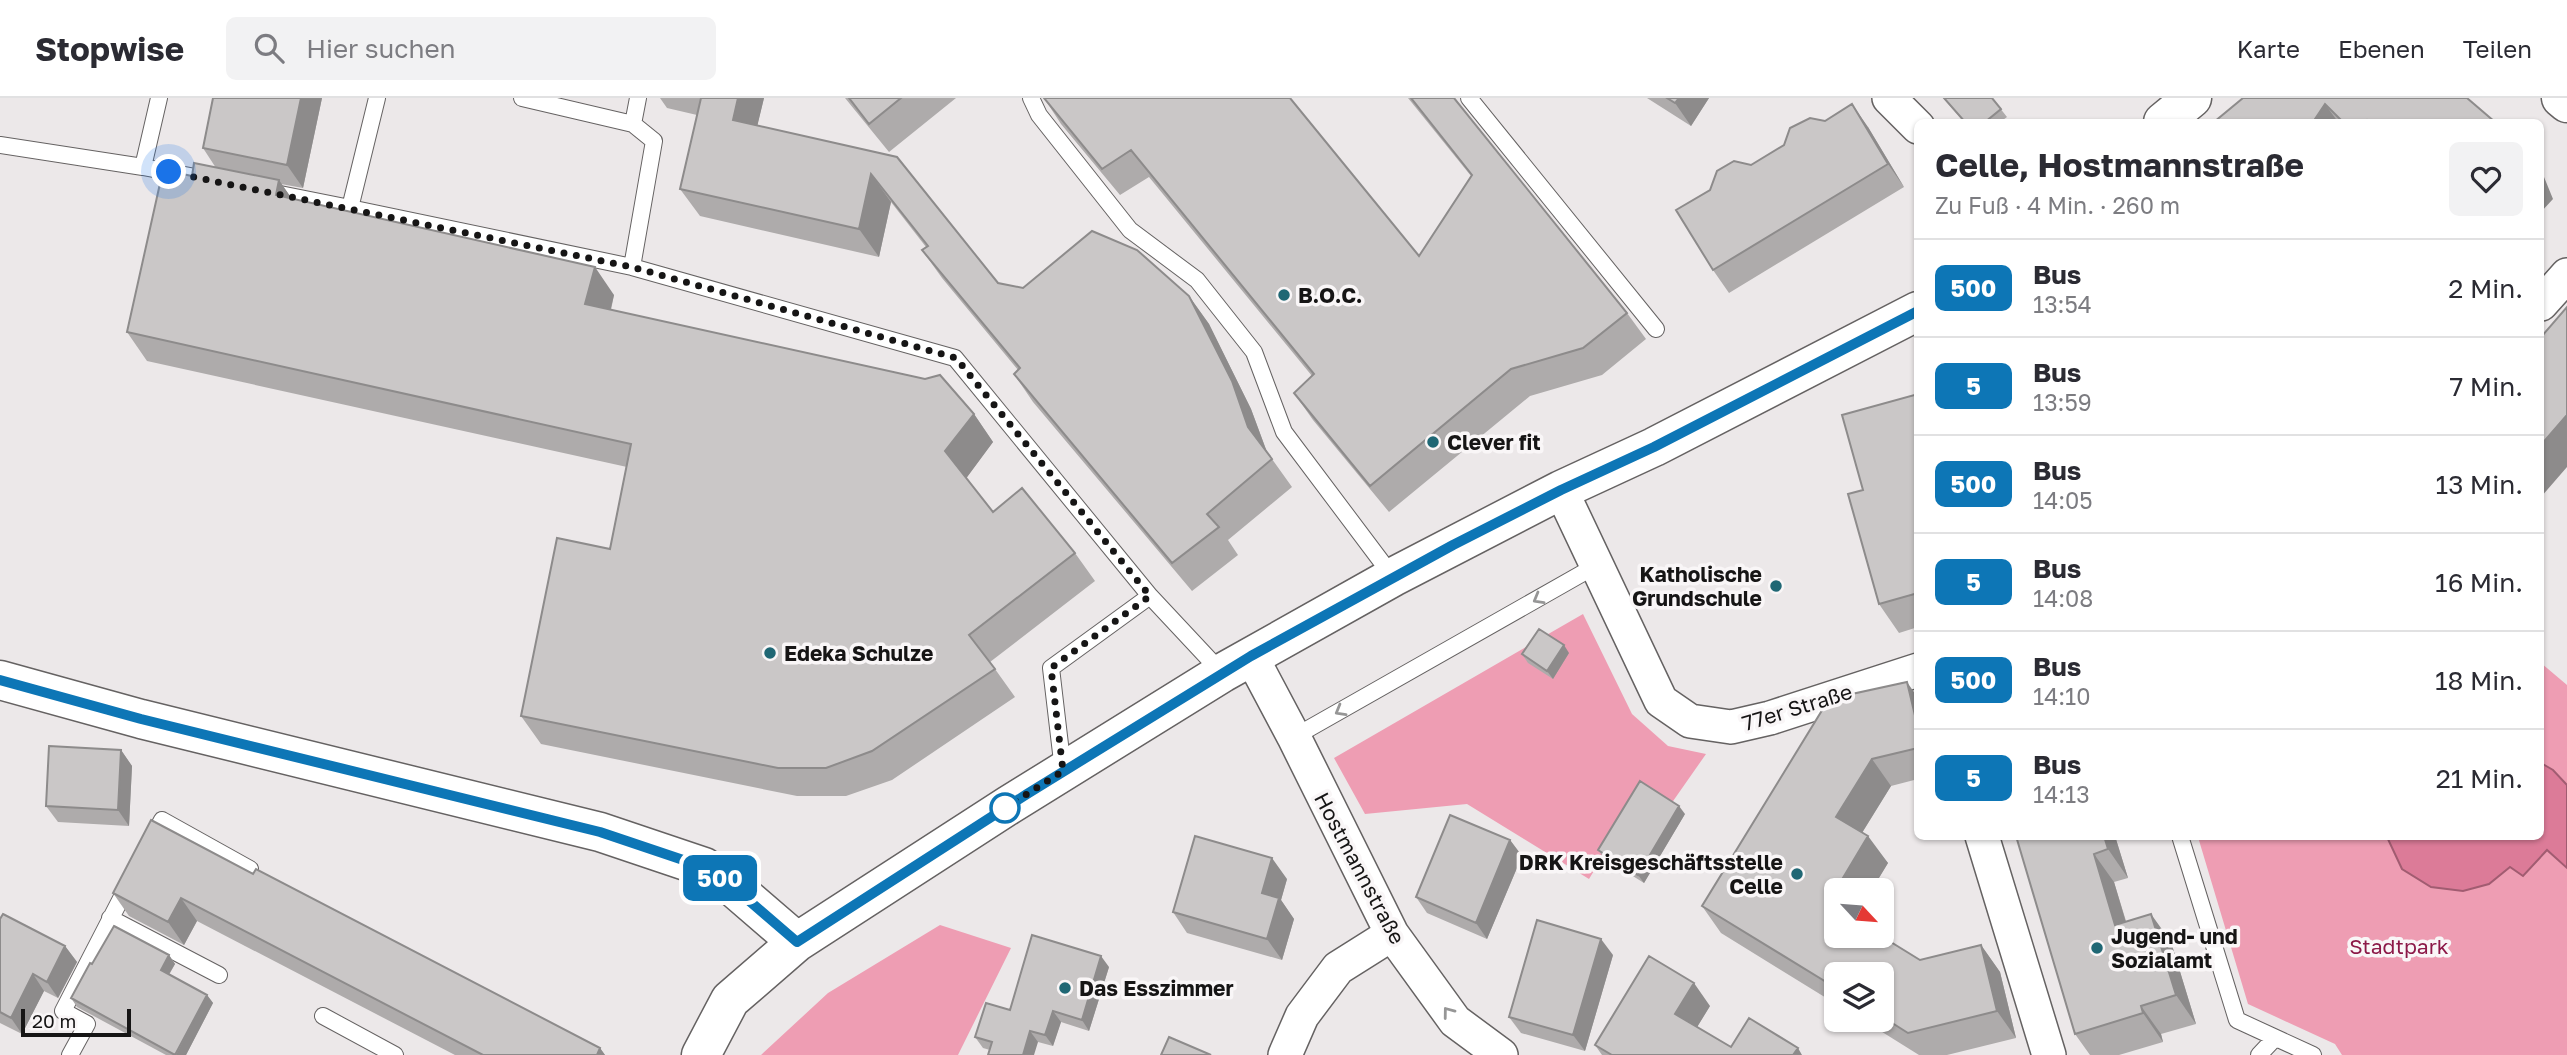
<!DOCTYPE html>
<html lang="de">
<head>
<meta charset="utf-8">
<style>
  :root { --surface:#fff; --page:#f2f2f3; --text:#2b2b33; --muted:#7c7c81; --line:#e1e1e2 }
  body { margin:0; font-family:"Golos Text",sans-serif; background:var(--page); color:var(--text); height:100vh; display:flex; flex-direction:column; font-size:26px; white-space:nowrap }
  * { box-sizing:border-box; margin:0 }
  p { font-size:23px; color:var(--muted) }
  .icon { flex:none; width:38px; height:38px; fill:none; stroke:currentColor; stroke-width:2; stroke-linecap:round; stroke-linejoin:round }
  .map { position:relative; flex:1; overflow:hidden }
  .sheet { position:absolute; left:1914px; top:21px; width:630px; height:721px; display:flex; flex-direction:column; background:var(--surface); border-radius:10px; box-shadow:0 2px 5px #0004 }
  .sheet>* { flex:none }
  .badge { padding:0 14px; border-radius:10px; font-size:24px; line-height:46px }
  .needle { width:46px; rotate:116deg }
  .fabs { position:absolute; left:1824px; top:780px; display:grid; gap:14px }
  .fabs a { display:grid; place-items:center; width:70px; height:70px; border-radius:10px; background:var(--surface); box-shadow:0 2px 5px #0004; font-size:35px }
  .scale { position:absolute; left:21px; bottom:18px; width:110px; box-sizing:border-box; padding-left:7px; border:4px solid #161515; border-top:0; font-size:19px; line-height:24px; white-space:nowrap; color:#161515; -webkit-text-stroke:5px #f9f6f7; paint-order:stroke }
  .you { position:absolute; width:35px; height:35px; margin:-18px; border:5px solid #fff; border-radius:50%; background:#1a73e8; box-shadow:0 0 0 10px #1a73e833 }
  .map>.badge { position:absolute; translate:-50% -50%; box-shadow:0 0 0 4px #fff }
  .round { display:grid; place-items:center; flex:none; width:74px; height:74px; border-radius:10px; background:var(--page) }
  .summary { display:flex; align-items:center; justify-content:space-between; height:119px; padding:0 21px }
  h1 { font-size:33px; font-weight:700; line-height:52px }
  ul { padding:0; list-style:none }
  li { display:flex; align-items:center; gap:21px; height:98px; padding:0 21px; border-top:2px solid var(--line) }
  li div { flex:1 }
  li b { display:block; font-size:26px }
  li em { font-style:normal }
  li .badge { min-width:77px; font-weight:700; text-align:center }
  header { display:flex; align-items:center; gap:42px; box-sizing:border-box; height:98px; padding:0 35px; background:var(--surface); border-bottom:2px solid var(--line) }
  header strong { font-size:33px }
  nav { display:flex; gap:38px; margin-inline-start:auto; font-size:24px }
  .search { width:490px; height:63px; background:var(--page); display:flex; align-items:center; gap:18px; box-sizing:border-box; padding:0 24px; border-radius:10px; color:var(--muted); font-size:26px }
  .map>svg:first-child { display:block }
  .green { fill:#ee9db3 }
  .water { fill:#dc7b98; stroke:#a15c71; stroke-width:2 }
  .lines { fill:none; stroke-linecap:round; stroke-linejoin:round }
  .lane-casing { stroke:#656262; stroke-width:18 }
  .street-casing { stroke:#656262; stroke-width:36 }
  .secondary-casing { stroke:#656262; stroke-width:41 }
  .lane { stroke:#fff; stroke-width:16 }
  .street { stroke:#fff; stroke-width:33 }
  .secondary { stroke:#fff; stroke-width:38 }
  .wall { fill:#aeabab }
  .shaded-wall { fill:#8d8b8b }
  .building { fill:#cac7c7; stroke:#8d8b8b; stroke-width:2 }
  .oneway { stroke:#969696 }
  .line-casing { stroke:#fff; stroke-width:16 }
  .line { stroke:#0d76b6; stroke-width:10 }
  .walk { stroke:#161515; stroke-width:7; stroke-dasharray:0 12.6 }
  .poi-dot { fill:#1f6774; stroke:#f9f6f7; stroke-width:2.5 }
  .stop-dot { fill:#fff; stroke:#0d76b6; stroke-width:3.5 }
  .labels { text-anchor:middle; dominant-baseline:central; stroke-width:7; stroke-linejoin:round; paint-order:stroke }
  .poi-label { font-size:21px; font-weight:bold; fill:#161515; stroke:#f9f6f7; text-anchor:start }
  .street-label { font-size:21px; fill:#161515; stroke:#f9f6f7 }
  .park-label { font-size:21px; fill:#8c1948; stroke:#f9f6f7 }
</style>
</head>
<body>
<header>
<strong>Stopwise</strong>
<div class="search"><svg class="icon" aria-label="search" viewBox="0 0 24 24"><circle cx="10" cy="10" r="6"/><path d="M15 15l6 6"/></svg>Hier suchen</div>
<nav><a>Karte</a><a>Ebenen</a><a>Teilen</a></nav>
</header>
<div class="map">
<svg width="2567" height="957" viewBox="0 0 2567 957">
  <rect width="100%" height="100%" fill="#ece8e9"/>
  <path class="green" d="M1583,516l49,100 36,32 38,8 -35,50 -27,-16 -55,91 -122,-75 -102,10 -31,-56z
    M2541,565l26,22v370h-225l-7,-11 -87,-40 -50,-167 343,-1z
    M940,827l71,23 -53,107h-197l67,-62z"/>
  <path class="water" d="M2541,665l12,7 14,15v83l-20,-18 -24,26 -13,-9 -21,17 -26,7 -32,-4 -29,-18 -15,-32 154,-1z"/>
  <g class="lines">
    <defs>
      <path id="lane" d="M377,0l-27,110 282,59 323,91 195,238
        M522,0l111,26
        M1031,0l8,17 91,115 67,50 57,72 30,80 109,145
        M1469,0l187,231
        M0,47l143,22 16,-69
        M143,69l68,13
        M270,94l80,16
        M632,169l22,-126 -21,-17 5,-26
        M1294,639l303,-172
        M1063,672l-12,-102 99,-72 72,77
        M2180,738l57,184 76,35
        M149,746l13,-24 88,49
        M110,820l109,57
        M323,918l72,39
        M70,957l17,-31 -24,-13 66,-128
        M2259,957l16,-17"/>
      <path id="street" d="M1889,0l29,29
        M2541,206l26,-29
        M1561,392l100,211 29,20 41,6 39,-9 148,-48
        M1251,558l43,81 98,197 63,87 46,34
        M1982,738l67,219
        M1285,957l17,-39 36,-48 54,-34"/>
      <path id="secondary" d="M2561,0l6,5
        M2163,24l29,-24
        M0,582l141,39 459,113 104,35 28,19 65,56
        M701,957l29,-55 67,-58 212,-137 213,-132 171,-96 168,-87 93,-43 264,-136"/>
    </defs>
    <use href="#lane" class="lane-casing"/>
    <use href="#street" class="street-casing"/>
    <use href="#secondary" class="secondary-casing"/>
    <use href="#lane" class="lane"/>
    <use href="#street" class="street"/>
    <use href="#secondary" class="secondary"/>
  </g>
  <path class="wall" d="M322,0l-19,90 -22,-4 11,15 322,96 -3,15 363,104 19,28 -27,36 27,34 82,41 20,28 -105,81 25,35 -123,83 -46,16h-49l-256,-52 -20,-28 89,-167 17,-82 -480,-106 -20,-29 89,-164 -13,-20z
    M660,0h104l-7,28 140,31 101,126 25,5 166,8 20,28 42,85 16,43 25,35 -64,53 10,15 -46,36 -159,-189 -19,-28 4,-4 -76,-92 -20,-28 4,-3 -35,-45 -12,55 -179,-41 -20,-27 17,-74 -30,-7z
    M845,0h111l-67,54z
    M1044,0l375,158 52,-80 -63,-78h46l173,215 19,26 -44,36 -72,21 -141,116 -76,-92 -19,-27 18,-17 -163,-199 -29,18 -59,-71z
    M1647,0h62l-18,28z
    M1943,0h49l15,19 -7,5h-36z
    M2243,0l252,24h-281z
    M1868,29l36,60 -175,106 -16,-23 -3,-80 41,-25z
    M1918,296v233l-19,6 -20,-29 -16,-114z
    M1569,555l-16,26 -25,-16 -6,-9z
    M1918,600v81l-27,7 -29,47 26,30 -17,28h-35v45l84,24 61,-15 19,27 16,66 -69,17h-28l-56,-35h18v-45h-45v29l-115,-71 -19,-27z
    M121,652l11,16 -3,60 -71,-4 -12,-16z
    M1685,716l-41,69 -40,-25 -6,-8z
    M2016,738h99l13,42 -14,4 12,39 45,21 25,82 -35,10 2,8 -44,13h-29l-15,-21z
    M1510,742l12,16 -35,83 -60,-26 -11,-16z
    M253,776l347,174 5,7h-150l-258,-134 -13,24 -55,-29 -16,-23z
    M1287,781l-6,21 13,19 -12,41 -95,-27 -14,-21z
    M0,821l65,27 12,16 -19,36 -14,-7 -22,43 -22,-11z
    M169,857l6,9 -6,11 38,20 6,8 -27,52h-20l-89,-48 -6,-9 21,-34z
    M1613,857l-28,96 -64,-18 -12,-16z
    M1109,869l-20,64 -28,-9 -8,24 -15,-4 -48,8 -7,-2 -8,-11 35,-27z
    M1710,908l-13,21 34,20 71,8h-200l-7,-10z"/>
  <path class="shaded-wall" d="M301,0h21l-19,90 -16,-23z
    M738,0h26l-12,50 -19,-28z
    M1679,0h30l-18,28 -16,-23z
    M1852,6l16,23 36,60 -16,-23z
    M2325,6l13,18h-25z
    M2541,75l3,4 9,22 -12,13z
    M871,76l20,28 -12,55 -20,-28z
    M279,82l20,29 -23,-14z
    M595,169l19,28 -9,38 -20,-29z
    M1189,198l20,28 42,85 17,46 -20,-28z
    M974,316l19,28 -28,38 -20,-29z
    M2567,317v52l-26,30v-52z
    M1564,547l5,8 -16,26 -6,-8z
    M1907,584l11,16v30z
    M121,652l11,16 -3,60 -11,-16z
    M1872,661l19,27 -36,58 -19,-27z
    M1679,708l6,8 -41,69 -6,-8z
    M1868,738l20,27 -17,28h-35v24l-8,-12z
    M2104,738h11l13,42 -20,-29z
    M1510,742l12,16 -35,83 -11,-16z
    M2094,756l20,28 21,71 -20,-28z
    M1272,760l15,21 -6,21 13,19 -12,41 -15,-21 -5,-46z
    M181,800l16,23 -13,24 -16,-23z
    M2151,816l20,28 25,82 -20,-29z
    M1601,841l12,16 -28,96 -12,-16z
    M1981,847l19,27 16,66 -19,-27z
    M65,848l12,16 -19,36 -11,-16z
    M169,857l6,9 -9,15 -5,-9z
    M1101,858l8,11 -20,64 -7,-11z
    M33,876l11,17 -22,43 -11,-16z
    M1694,885l16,23 -19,31 -16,-23z
    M207,897l6,8 -27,52h-10z
    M2141,908l20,28 2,8 -20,-29z
    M1053,913l8,11 -8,24 -8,-11z
    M1030,933l8,11 -4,13h-11z
    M600,950l5,7h-8z
    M1798,950l4,7h-9z"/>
  <path class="building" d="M213,0h88l-14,67 -84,-17z
    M701,0h37l-5,22 164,37 101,126 25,5 69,-57 45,19 52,46 43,85 16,46 24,32 -65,55 12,13 -47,36 -158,-189 6,-6 -98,-118 6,-4 -57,-72 -12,55 -179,-40z
    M849,0h52l-32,26z
    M1044,0h246l129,158 53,-81 -61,-77h43l173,215 -44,35 -72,21 -141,117 -76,-93 20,-19 -183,-224 -29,19z
    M1667,0h12l-4,5z
    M1944,0h48l9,11 -16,13h-20z
    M2243,0h224l28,24h-125l-3,-2 -3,2h-21l-18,-18 -12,18h-99z
    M1852,6l36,60 -175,106 -37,-60 34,-20 7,-19 17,-10 17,4 33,-20 6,-17 20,-10 15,3z
    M194,65l85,17 -3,15 319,72 -10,37 340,75 15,-4 34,39 -29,37 48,61 29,-24 53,65 -106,82 26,34 -123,82 -46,17h-48l-257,-52 36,-178 53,11 21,-105 -504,-112 36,-162 29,6z
    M2567,209v108l-26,30v-108z
    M1918,296v199l-39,11 -31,-110 15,-4 -21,-75z
    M1539,531l25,16 -17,26 -25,-17z
    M1907,584l11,46v20l-46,11 -36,58 32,19 -40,67 8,5v28h45l39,24 61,-15 16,66 -89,22 -27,-17v-41h-45v13l-134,-82 127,-207z
    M49,648l72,4 -3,60 -72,-4z
    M1640,683l39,25 -41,69 -40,-25z
    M1450,717l60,25 -34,83 -60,-26z
    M151,722l102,54 3,-5 344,179 -3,7h-114l-302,-157 -13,24 -55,-29z
    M1195,738l77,22 -10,35 17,5 -12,41 -94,-27z
    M2016,738h88l4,13 -14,5 21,71 36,-11 25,81 -35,11 2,7 -68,21z
    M3,816l62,32 -18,36 -14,-8 -22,44 -11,-6v-93z
    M1537,822l64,19 -28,96 -64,-18z
    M114,828l55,29 -8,15 46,25 -32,60 -104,-57 19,-35 2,1z
    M1032,837l69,21 -19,64 -29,-9 -8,24 -15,-4 -7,24h-35l4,-13 -17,-5 11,-34 24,7z
    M1649,858l45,27 -19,31 56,33 18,-29 49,30 -5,7h-181l-17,-10z
    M1169,939l42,18h-50z"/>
  <defs><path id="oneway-chevron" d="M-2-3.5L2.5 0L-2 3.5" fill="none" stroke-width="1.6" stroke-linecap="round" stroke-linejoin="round" transform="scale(1.75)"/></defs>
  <g class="oneway">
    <use href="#oneway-chevron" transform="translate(1538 501) rotate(150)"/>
    <use href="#oneway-chevron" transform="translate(1340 613) rotate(150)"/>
    <use href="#oneway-chevron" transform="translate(1448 914) rotate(-127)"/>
  </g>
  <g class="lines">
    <defs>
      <path id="line" d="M0,582l141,39 459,113 104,35 28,19 65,56 230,-148 224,-138 202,-111 108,-55 93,-43 264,-136"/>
    </defs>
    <use href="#line" class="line-casing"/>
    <use href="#line" class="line"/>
    <path class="walk" d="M169,74l463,95 324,91 194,238 -99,72 12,103 -58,37"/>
  </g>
  <g class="poi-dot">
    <circle cx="1284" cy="197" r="7"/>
    <circle cx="1433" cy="344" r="7"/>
    <circle cx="1776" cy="488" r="7"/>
    <circle cx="770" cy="555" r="7"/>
    <circle cx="1797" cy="776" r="7"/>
    <circle cx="2097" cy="850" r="7"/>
    <circle cx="1065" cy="890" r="7"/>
  </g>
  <circle class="stop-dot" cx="1005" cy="710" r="14"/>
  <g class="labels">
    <g class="poi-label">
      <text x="1298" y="197">B.O.C.</text>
      <text x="1447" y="344">Clever fit</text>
      <text x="1762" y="476" text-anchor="end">Katholische<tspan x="1762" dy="24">Grundschule</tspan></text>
      <text x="784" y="555">Edeka Schulze</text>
      <text x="1783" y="764" text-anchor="end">DRK Kreisgeschäftsstelle<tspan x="1783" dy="24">Celle</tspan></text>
      <text x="2111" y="838">Jugend- und<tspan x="2111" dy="24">Sozialamt</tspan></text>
      <text x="1079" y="890">Das Esszimmer</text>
    </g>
    <g class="street-label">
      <text transform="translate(1797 609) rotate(-17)">77er Straße</text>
      <text transform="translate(1360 770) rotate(62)">Hostmannstraße</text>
    </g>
    <g class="park-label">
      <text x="2399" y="848">Stadtpark</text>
    </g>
  </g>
</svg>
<div class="fabs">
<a><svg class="needle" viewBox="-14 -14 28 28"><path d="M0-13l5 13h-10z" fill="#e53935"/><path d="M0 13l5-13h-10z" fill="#7c7c81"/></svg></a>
<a><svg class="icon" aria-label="layers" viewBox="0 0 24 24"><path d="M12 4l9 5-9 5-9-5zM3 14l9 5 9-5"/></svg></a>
</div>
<div class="scale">20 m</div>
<div class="you" style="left:169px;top:74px"></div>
<b class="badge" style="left:720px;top:780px;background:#0d76b6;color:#fff">500</b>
<section class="sheet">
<div class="summary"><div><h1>Celle, Hostmannstraße</h1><p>Zu Fuß · 4 Min. · 260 m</p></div><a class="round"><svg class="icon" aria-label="heart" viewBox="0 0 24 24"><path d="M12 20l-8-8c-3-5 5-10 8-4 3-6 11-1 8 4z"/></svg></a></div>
<ul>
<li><span class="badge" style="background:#0d76b6;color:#fff">500</span><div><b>Bus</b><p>13:54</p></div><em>2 Min.</em></li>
<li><span class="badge" style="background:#0d76b6;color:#fff">5</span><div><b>Bus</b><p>13:59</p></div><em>7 Min.</em></li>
<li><span class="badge" style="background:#0d76b6;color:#fff">500</span><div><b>Bus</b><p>14:05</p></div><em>13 Min.</em></li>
<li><span class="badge" style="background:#0d76b6;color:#fff">5</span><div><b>Bus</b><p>14:08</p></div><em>16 Min.</em></li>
<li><span class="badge" style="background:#0d76b6;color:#fff">500</span><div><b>Bus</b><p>14:10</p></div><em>18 Min.</em></li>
<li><span class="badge" style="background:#0d76b6;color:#fff">5</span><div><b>Bus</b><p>14:13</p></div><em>21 Min.</em></li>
</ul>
</section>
</div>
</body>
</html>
